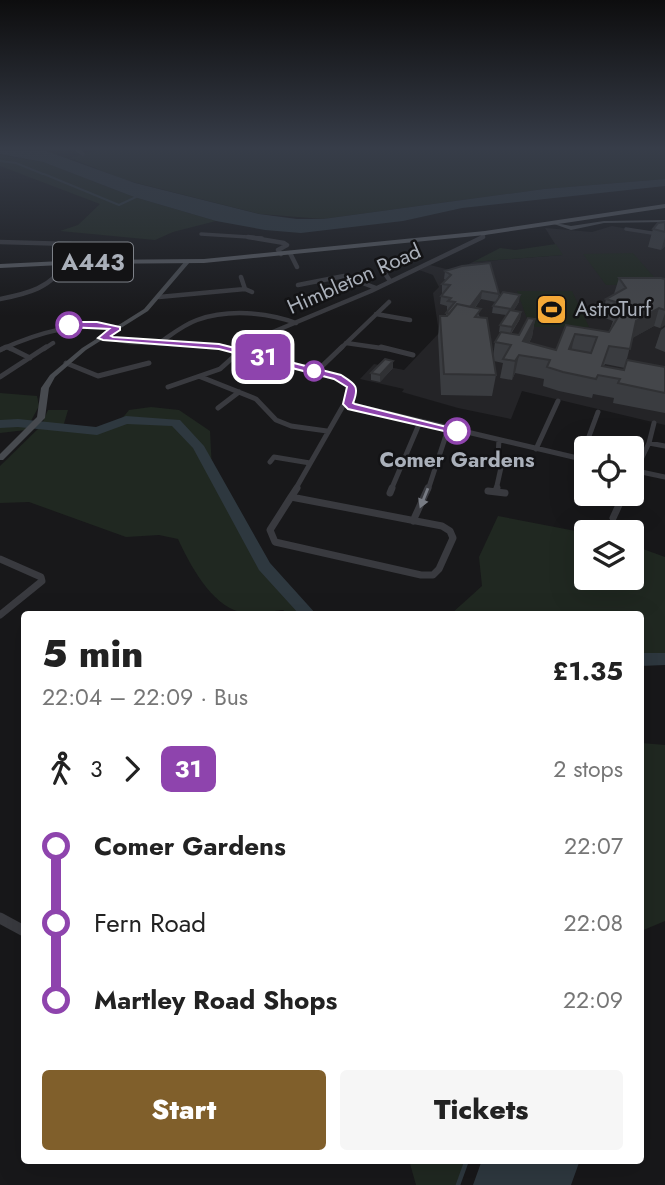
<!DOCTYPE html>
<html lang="en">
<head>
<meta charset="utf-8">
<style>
  :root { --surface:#fff; --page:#f6f6f6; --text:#222; --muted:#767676; --accent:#805f2b }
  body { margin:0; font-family:Jost,sans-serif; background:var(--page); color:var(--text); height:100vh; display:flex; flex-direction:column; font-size:26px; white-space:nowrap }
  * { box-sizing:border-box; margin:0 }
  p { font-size:23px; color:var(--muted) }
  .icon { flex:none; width:38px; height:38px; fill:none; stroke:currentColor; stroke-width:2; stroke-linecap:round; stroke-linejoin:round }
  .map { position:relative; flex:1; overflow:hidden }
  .panel { position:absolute; left:21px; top:611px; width:623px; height:553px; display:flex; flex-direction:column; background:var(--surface); border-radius:7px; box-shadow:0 7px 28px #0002 }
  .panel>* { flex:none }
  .badge { padding:0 14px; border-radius:10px; font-size:24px; line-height:46px }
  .tools { position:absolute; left:574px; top:436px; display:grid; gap:14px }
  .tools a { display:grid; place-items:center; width:70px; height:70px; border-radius:7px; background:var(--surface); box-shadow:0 7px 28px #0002; font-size:35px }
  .map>.badge { position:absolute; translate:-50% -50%; box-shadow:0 0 0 4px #fff }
  .legs { display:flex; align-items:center; gap:10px; height:77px; padding:0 21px; font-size:23px }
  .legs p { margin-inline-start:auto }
  .overview { display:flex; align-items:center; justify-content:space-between; height:119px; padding:0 21px }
  h1 { font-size:38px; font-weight:800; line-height:52px }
  .primary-button { display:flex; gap:14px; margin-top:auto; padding:14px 21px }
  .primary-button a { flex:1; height:80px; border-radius:7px; background:var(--accent); color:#fff; font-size:28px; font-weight:800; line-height:80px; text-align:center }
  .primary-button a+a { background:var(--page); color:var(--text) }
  ul { padding:0 21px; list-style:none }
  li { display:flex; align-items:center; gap:24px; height:77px; font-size:26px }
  li i { display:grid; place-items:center; width:10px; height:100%; margin:0 9px; background:currentColor }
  li i::after { content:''; width:18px; height:18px; margin:-9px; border:5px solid; border-radius:50%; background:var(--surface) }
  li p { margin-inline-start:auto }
  li:first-child i { background:linear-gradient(#0000 50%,currentColor 0) }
  li:last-child i { background:linear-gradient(currentColor 50%,#0000 0) }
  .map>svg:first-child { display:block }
  .built { fill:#242427 }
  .green { fill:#202821 }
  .water { fill:#2e383f }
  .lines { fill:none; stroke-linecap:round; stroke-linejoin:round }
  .stream-far1 { stroke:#2e383f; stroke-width:2 }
  .stream { stroke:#2e383f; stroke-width:4.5 }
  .river { fill:#2e383f; fill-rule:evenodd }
  .minor-far4 { stroke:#393a3f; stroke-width:3.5 }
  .minor-far3 { stroke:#393a3f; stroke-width:4.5 }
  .minor-far2 { stroke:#393a3f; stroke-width:5 }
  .minor-far1 { stroke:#393a3f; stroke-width:7 }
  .minor { stroke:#393a3f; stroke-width:11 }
  .secondary { fill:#474a4f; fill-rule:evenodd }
  .primary { fill:#55585e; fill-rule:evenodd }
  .wall { fill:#3a3c40; fill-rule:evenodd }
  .shaded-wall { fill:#303134 }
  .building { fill:#44464a; stroke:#303134; stroke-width:2; fill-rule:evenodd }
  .oneway { fill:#777b83 }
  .line-1 { fill:#8e44ad; stroke:#fff; stroke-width:2 }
  .stop-1-dot { fill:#fff; stroke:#8e44ad; stroke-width:3.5 }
  .labels { text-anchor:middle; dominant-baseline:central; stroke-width:5; stroke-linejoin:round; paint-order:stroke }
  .far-street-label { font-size:21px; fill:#aab0ba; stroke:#131315 }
  .far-poi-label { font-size:21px; fill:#aab0ba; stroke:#131315; text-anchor:start }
  .far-stop-label { font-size:21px; font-weight:bold; fill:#aab0ba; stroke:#131315 }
  .shield { fill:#131315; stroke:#7d8188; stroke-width:2 }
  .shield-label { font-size:23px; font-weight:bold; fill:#aab0ba }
</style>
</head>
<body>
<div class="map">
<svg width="665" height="1185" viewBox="0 0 665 1185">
  <rect width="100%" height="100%" fill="#18181a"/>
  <path class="built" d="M612,226l53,10v189l-143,-34 -11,28 -53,-11 -56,-16 2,-3 -44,-10 14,-15 30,6 35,-37 -6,-40 6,-6 -6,-12 -14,-5 11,-5 24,6 19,-9 89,-7 -17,-27 47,4z"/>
  <path class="green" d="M97,150h568v29l-121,10 -221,30 -63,-5 -135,-34 -55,-22z
    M0,155l43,7 91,35 82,24 -43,11 -18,8 -95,-9 18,-6 22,-21 -100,-38z
    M556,244l7,11 -90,7 27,-14 15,2z
    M633,253l27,31 -54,1 -23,-31z
    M517,291h55l17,36h-59z
    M0,393l37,3 2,10 -13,24 -26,3z
    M151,407l28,3 31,21 2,39 37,73 15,23 44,48h-20l-5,-4c-13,1 -30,5 -43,2 -29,-7 -51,-49 -62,-73l-19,-4 -33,2 -97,-35 -29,1v-37l41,-40 7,-16h20l-5,17c28,3 48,8 66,-17z
    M498,516l88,17v45h46v-33l33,12v102l-24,1 -1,-46h-189l31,-28 -3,-29z
    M641,743l24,2v176l-24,10z
    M409,1160h58l-9,25h-42z"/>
  <path class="water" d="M0,151h46l89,32 124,31 38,5h26l221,-30 121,-10v7l-203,22 -59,13 -102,12 -36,-3 -49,-9 -82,-24 -91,-35 -43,-8z
    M482,1160h98l-9,25h-98z"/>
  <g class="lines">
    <path class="stream-far1" d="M0,161l16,2 27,11
      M44,174l75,31 17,-8"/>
    <path class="stream" d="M458,1185l9,-25"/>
    <path class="river" d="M126,416l54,4 24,26 66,117 46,51h-17l-40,-44 -66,-122 -21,-22 -45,-2 -30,11 -79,-8 -18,1v-8l18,-1 78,8z
      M640,653h25v12l-25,1z"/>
    <path class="minor-far4" d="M77,150l6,4
      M626,229l39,6
      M201,234l61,4
      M481,238l4,-5"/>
    <path class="minor-far3" d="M248,237l36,6 3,2 -9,5 3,4
      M0,242l71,2
      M290,253l7,14
      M378,263l12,18
      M241,277l4,12 7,3
      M298,285l46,-9 32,12
      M159,297l86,-8
      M0,299c26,-5 53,-11 65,-37
      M376,314l34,6
      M103,337l26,5 90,4 11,3
      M159,343c12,-8 24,-18 38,-23 31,-11 69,-8 99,3
      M346,343l42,6
      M7,347l4,2
      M2,349c38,-17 73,-27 115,-21
      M44,349l9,-6
      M232,349l139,-58 112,-54
      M340,349l49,-47"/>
    <path class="minor-far2" d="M8,347l22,11
      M224,347l113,30 15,9 -4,18
      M381,347l32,8
      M232,349l4,-2
      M0,350l6,-3
      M66,363l32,13 51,-13
      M317,371l25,-24
      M0,377l46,-30
      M201,377l55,22 20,21 15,6 36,5
      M168,387l52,-18 20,-18
      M348,404l238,56
      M218,408l21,-16
      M649,443l16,3
      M536,449l22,-48
      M581,458l17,-46
      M270,462l4,-5 36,6
      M632,470l33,7
      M632,478l17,-35 5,-20
      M295,490l48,-84 5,-2
      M391,490l29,-68
      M428,490l20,-61
      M496,490l6,-27 -4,-8 1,-15"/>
    <path class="minor-far1" d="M488,491l17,2
      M496,492l1,-4
      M390,493l2,-5
      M291,497l151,29 8,5 3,7 -14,31 -6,6h-12l-146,-33 -5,-12z
      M291,497l6,-9
      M613,518l11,-24
      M413,521l15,-33
      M0,559l41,18 1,4 -42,34"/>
    <path class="minor" d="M0,918l24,13"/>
    <path class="secondary" d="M665,220v2l-61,1 -33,7 -17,-6 2,-1 15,3 33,-5z
      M185,261l5,1 -42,49 -62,39 -31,27 -6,11 -4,30 -42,42h-3v-6l37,-37 4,-29 9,-13 32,-27 62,-39z"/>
    <path class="primary" d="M665,204v4l-180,27 -281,28 -122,1 -82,4v-4l82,-4 122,-1 281,-28z"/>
  </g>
  <path class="wall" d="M665,222v24l-4,4 -13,-3 5,-18z
    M445,271l54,23 -1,5 21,3 -5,8 7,2 -1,7 -9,15 8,1 16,-16 -3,18 -3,6 27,7 10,-25 43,7 4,-11 -11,-4 4,-18 8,-5 5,-16 46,1v46l-5,3 -6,-2 -22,12 -6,25 39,4v46l-52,-10 1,-5 -21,-4 -1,4 -33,-7 -16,-5 1,-7 -29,-6 -3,7 -12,-2 3,-15 -9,-2 2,14 -4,21 -51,-1 -3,-59 2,-20h6v-3l3,-3h-2v-4l-7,-2 1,-8 3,-3h-2v-9l4,-4 -2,-1zM481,299l15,3 -3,4 -1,7 14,2 -6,10 -1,7h2l-6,10 -2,15 -13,-40 -5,-9zM605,364l20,4 -1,2 -20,-4z
    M665,327v25l-10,-4 6,-18z
    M393,368l-13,14 -9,-2v-7z"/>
  <path class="shaded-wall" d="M665,237v9l-4,4z
    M482,291l-1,8 -20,26 1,-9z
    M520,295l-1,7 -9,14 1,-7z
    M659,308l-5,18 -23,13 5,-18z
    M521,312l-1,7 -10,15 2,-7z
    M665,313v12l-5,3z
    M535,319l-3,18 -10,18 1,-14z
    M575,334l-4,18 -2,-3z
    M519,355l-4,18 -3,7 3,-19z
    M393,361v7l-13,14v-7z"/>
  <path class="building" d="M665,222v10l-12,-3 5,-6z
    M490,263l9,31 -17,-3 -12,16 -13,-3 -8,10 -3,-1 9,-11 -7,-1 3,-3 -10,-2 9,-11 -8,-1 9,-9 -6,-4 17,-5z
    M619,278h42l4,1v31l-6,-2 -23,13 -6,28 -21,-3 -7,20 22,4 3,-10 38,7v26l-47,-10 2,-4 -22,-4 -2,4 -33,-7 -16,-5 3,-7 -31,-5 -4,6 -12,-2 8,-14 -16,-3 6,-10 18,3 9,-17 7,1 -12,22 33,9 10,-25 43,7 11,-18 -5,-2 10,-7 -19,-6 20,-11zM575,334l22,3 -6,16 -22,-4z
    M503,292l17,3 -9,14 -18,-3z
    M457,304l24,5 -6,8 12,1 9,57 -52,-1 -4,-58h7z
    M510,310l11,2 -9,15 -12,-2z
    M385,359l8,2 -13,14 -9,-2z"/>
  <defs><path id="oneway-solid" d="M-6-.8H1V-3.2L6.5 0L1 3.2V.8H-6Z" transform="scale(1.75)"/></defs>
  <use class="oneway" href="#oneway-solid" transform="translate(424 498) rotate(112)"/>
  <linearGradient id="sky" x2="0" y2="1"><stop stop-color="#0d0d0e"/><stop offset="0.47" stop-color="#373d49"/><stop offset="1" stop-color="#373d49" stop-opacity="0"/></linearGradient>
  <rect width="665" height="316" fill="url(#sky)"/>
  <path class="line-1" d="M69,322h28l23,5v3l-9,6 2,1 106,7 122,31c14,9 19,11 12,28l2,1 108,27 -6,3 -109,-25 -5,-5 4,-17 -13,-8 -115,-30 -116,-9 -5,-2 11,-9 -43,-2 -1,-2z"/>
  <defs>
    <symbol id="stadium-square" viewBox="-11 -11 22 22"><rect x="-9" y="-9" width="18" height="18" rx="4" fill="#f4a937" stroke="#131315"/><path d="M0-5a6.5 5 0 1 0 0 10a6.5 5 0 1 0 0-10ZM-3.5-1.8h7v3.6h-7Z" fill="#111"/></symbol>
  </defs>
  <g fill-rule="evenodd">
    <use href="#stadium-square" x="534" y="292" width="35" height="35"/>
  </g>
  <g class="stop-1-dot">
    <circle cx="69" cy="325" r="12"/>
    <circle cx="314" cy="371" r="9"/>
    <circle cx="457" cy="431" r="12"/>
  </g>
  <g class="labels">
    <g class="far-street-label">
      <text transform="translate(354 279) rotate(-24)">Himbleton Road</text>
    </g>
    <g class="far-poi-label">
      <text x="575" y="309">AstroTurf</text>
    </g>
    <g class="far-stop-label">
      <text x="457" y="460">Comer Gardens</text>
    </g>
    <rect class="shield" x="53" y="242.5" width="80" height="39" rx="5"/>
    <g class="shield-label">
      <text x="93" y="262">A443</text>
    </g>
  </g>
</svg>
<div class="tools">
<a><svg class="icon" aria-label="locate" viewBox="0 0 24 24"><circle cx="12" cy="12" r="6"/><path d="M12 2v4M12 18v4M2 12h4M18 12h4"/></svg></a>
<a><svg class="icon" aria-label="layers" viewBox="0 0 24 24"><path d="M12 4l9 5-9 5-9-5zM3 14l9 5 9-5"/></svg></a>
</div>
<b class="badge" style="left:263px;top:357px;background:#8e44ad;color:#fff">31</b>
<section class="panel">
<div class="overview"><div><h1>5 min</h1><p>22:04 – 22:09 · Bus</p></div><b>£1.35</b></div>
<div class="legs"><svg class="icon" aria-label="walk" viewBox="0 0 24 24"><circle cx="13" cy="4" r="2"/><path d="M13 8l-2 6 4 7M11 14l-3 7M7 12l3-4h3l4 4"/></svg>3<svg class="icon" aria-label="forward" viewBox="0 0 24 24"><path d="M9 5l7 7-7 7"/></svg><b class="badge" style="background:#8e44ad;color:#fff">31</b><p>2 stops</p></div>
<ul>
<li><i style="color:#8e44ad"></i><b>Comer Gardens</b><p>22:07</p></li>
<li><i style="color:#8e44ad"></i><span>Fern Road</span><p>22:08</p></li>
<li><i style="color:#8e44ad"></i><b>Martley Road Shops</b><p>22:09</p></li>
</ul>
<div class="primary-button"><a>Start</a><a>Tickets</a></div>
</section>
</div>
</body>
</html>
